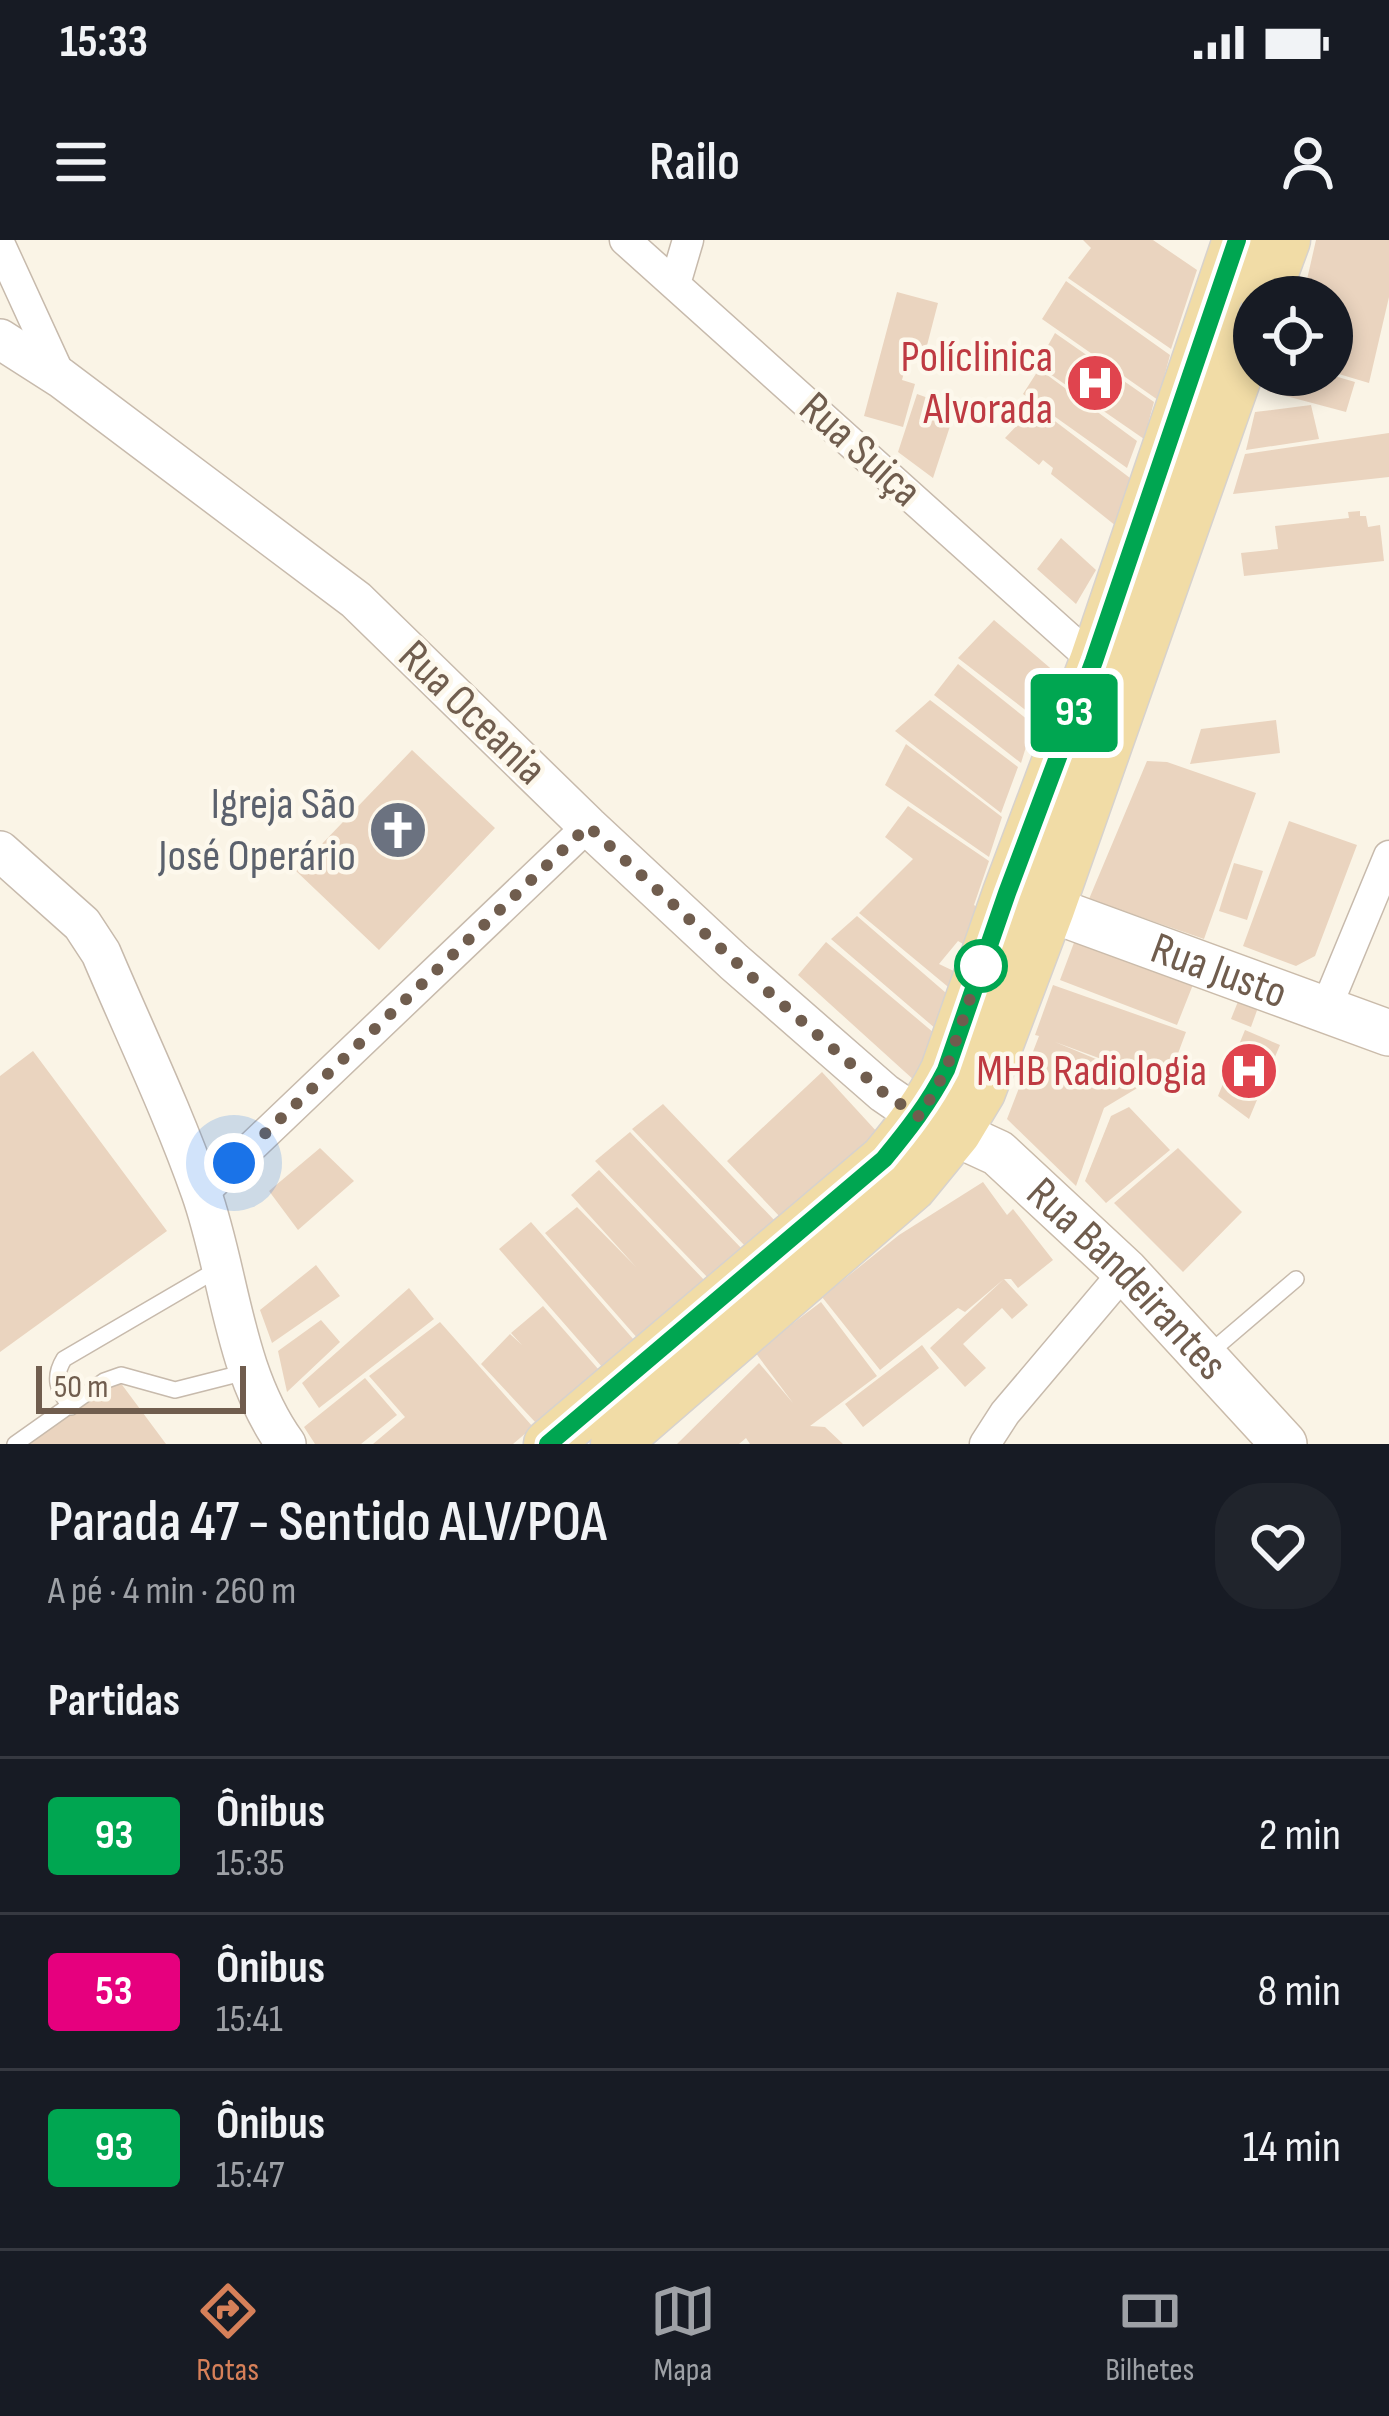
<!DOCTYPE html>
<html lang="pt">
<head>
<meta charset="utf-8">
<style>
  :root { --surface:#171b24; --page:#20242c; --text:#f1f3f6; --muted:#9ea1a6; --line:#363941; --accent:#d68059 }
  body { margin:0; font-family:"Sofia Sans Condensed",sans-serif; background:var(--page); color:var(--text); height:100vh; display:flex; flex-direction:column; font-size:45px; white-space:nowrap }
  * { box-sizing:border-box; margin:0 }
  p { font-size:39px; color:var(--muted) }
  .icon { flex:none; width:66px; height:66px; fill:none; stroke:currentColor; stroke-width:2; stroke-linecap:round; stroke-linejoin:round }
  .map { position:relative; height:1204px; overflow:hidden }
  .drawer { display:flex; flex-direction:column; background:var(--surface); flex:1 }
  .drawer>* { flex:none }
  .badge { padding:0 24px; border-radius:9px; font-size:42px; line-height:78px }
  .controls { position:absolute; left:1233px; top:36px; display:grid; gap:24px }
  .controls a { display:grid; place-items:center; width:120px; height:120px; border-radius:50%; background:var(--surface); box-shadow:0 6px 18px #0003; font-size:60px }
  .scale { position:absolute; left:36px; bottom:30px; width:210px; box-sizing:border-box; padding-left:12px; border:6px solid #705d4e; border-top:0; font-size:33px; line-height:42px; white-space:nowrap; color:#705d4e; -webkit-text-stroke:9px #fdf8ec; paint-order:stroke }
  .you { position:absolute; width:60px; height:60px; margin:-30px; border:9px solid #fff; border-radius:50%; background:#1a73e8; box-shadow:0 0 0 18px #1a73e833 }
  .map>.badge { position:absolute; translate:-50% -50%; box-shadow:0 0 0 6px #fff }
  h2 { padding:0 48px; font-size:45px; line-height:108px }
  .round { display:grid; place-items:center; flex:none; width:126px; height:126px; border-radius:48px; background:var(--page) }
  .overview { display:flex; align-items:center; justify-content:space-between; height:204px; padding:0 48px }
  h1 { font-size:57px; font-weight:600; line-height:90px }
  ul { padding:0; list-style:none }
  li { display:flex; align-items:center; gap:36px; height:156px; padding:0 48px; border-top:3px solid var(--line) }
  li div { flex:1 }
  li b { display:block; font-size:45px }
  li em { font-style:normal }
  li .badge { min-width:132px; font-weight:700; text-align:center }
  .status { display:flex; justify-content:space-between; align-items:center; height:84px; padding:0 60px; background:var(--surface); direction:ltr }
  .status svg { height:33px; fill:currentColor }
  header { display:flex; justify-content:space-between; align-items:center; height:156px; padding:0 48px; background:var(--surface); font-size:54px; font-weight:600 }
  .dock { display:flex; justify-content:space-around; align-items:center; height:168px; border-top:3px solid var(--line); background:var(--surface); font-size:33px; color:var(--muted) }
  .dock a { display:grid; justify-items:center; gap:6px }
  .dock .active { color:var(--accent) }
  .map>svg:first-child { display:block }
  .building { fill:#ead4bf }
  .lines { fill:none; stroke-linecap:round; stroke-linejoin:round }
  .service-casing { stroke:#c7baac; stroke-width:18 }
  .minor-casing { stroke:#c7baac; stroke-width:33 }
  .tertiary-casing { stroke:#c7baac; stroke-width:42 }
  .secondary-casing { stroke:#cabbaa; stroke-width:48 }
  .primary-casing { stroke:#d7d2cd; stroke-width:51 }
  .service { stroke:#fff; stroke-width:15 }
  .minor { stroke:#fff; stroke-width:30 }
  .tertiary { stroke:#fff; stroke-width:39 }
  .secondary { stroke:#fff; stroke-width:45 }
  .primary { stroke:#f1dca6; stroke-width:48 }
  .line-casing { stroke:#fff; stroke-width:27 }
  .line { stroke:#00a651; stroke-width:18 }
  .walk { stroke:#705d4e; stroke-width:12; stroke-dasharray:0 21.6 }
  .stop-dot { fill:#fff; stroke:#00a651; stroke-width:6 }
  .labels { text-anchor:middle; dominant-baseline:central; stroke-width:9; stroke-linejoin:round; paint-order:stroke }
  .health-label { font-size:45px; fill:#be3a42; stroke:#fdf8ec; text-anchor:end }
  .street-label { font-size:45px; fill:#705d4e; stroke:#fdf8ec }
  .worship-label { font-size:45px; fill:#5b616d; stroke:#fdf8ec; text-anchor:end }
</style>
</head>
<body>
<div class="status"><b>15:33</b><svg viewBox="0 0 49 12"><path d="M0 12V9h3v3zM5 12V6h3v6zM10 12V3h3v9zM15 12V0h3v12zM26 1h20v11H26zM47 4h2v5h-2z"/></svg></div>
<header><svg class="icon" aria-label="menu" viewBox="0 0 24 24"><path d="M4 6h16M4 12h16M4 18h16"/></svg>Railo<svg class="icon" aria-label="person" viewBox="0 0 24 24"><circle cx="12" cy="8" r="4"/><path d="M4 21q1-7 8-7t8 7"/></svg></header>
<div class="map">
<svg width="1389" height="1204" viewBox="0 0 1389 1204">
  <rect width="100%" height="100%" fill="#faf4e6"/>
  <path class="building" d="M1083,0h70l44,30 -26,79 -103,-71 23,-30z
    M1316,0h73v57l-20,86 -37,-11v-75h-29z
    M1066,41l104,74 -12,45 -116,-81z
    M897,52l41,11 -13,50 -15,-4 -8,31 13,4 -12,43 -39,-11z
    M1055,93l99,69 -10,37 -107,-74z
    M1039,129l98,72 -10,27 -104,-74z
    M1273,135h58l24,7 -9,30 -79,-21z
    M917,154l39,14 -23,70 -35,-26z
    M1311,165l8,34 -73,11 9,-38z
    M1035,166l95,72 -14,48 -65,-52 2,-6 -10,-8 -4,5 -34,-27z
    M1389,193v44l-156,17 12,-40z
    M1360,271v5h6l2,11 12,-2 4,36 -140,15 -3,-23 37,-4 -3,-23 74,-8 -1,-6z
    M1061,298l35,32 -20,34 -39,-35z
    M994,380l62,53 -19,46 -79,-61z
    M958,424l75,60 -12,39 -87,-68z
    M930,460l88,67 -17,46 -106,-82z
    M1276,480l4,33 -90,11 11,-35z
    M906,504l96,73 -13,40 -104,-72z
    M412,510l83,78 -116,122 -83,-79z
    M1147,521l20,1 89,31 -52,146 -115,-40z
    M908,566l81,55 -15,44 10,7 -14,36 -12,-7 -19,23 21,10 -7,17 -94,-78 54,-54 -28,-22z
    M1289,581l68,24 -42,111 -19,10 -53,-20z
    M1234,623l29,8 -16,49 -28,-9z
    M857,676l96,83 -10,36 -112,-96z
    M1078,692l118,45 -19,48 -117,-45z
    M826,702l114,96 -25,43 -117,-106z
    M1053,745l133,47 -19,51 -112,-41 94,39 -45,27 -28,78 -69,-67 32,-83 -4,-1z
    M1241,754l19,8 -9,25 -20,-8z
    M1245,790l35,15 -31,74 -31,-23z
    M33,811l134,180 -167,121v-276z
    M822,832l56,61 -97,85 -54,-57z
    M663,864l114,119 -30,25 -115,-119z
    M1129,867l41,43 -64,53 -21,-22 26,-65z
    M630,892l113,118 -33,30 -115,-119z
    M320,908l34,33 -56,49 -29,-39z
    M1178,908l64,64 -59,60 -69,-69z
    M599,930l108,113 -68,57 -94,-107 32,-26 59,60 -65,-72z
    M983,942l24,33 6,-6 40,51 -35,28 -7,-9h-7l24,26 -16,14 -10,-11 -39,36 23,24 -21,19 -35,-39 74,-69 -39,33 -7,-4 -78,62 -58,-73 77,-62z
    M531,982l103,118 -31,28 -104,-119z
    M316,1025l24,31 -68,47 -12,-33z
    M409,1048l25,31 -115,89 -17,-25z
    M821,1062l56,74 -67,50 15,1 18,17h-93l-4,-6 -7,6h-62l82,-81 34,40 -38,-51z
    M543,1066l56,64 -63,53 -55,-59 29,-30 12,11 -11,-12z
    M321,1080l19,22 -53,50 -9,-41z
    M440,1082l93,105 -20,17h-140l32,-27 -36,-41z
    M922,1105l17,23 -76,59 -18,-23z
    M117,1138l49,66h-137z
    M365,1138l32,37 -36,29h-46l-11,-17z"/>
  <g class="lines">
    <defs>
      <path id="service" d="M1207,1115l89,-76
        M71,1167c-14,-16 -18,-30 -7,-48l154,-90
        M15,1204l89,-63 17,-6 54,15 71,-18"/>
      <path id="minor" d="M625,0l469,421
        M0,5l61,133
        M675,44l13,-44
        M1326,768l63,-152
        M202,954l386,-368
        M985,1204l20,-31 120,-142"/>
      <path id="tertiary" d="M0,99l61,39 295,222 232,226 146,136 150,131 35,24
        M0,611l82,73 19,29c33,78 72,159 100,239 29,82 32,179 85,252"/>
      <g id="secondary">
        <path id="s1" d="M1050,669l339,124"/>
        <path id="s2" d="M922,878l76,35 127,118 159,173"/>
      </g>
      <path id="primary" d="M1265,57l21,-57
        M548,1204l336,-285c24,-29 45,-56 61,-89l62,-177 87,-232 143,-421
        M615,1204l297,-257 45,-55 24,-40 69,-183 204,-580"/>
    </defs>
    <use href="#service" class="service-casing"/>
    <use href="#minor" class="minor-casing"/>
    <use href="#tertiary" class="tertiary-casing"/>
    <use href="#secondary" class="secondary-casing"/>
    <use href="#primary" class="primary-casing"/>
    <use href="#service" class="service"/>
    <use href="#minor" class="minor"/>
    <use href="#tertiary" class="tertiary"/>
    <use href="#secondary" class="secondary"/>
    <use href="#primary" class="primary"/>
  </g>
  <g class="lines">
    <defs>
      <path id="line" d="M548,1204l336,-285c24,-29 45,-56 62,-89l61,-177 87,-232 143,-421"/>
    </defs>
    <use href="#line" class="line-casing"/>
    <use href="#line" class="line"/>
    <path class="walk" d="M234,923l354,-337 176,162 120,105 36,24 26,-47 35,-104"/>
  </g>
  <defs>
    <symbol id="hospital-disc" viewBox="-11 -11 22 22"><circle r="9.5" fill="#e0444e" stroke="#fdf8ec"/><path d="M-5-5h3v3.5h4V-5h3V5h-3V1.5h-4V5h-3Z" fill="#fff"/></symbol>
    <symbol id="church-disc" viewBox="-11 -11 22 22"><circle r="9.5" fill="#6b7280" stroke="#fdf8ec"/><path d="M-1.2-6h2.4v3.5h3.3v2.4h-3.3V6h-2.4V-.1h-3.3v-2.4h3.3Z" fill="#fff"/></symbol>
  </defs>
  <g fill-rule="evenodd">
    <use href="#hospital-disc" x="1062" y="110" width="66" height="66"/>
    <use href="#church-disc" x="365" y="557" width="66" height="66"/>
    <use href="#hospital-disc" x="1216" y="798" width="66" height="66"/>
  </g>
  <circle class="stop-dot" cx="981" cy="726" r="24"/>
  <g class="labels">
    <g class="health-label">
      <text x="1053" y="117">Políclinica<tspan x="1053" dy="52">Alvorada</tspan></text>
      <text x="1207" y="831">MHB Radiologia</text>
    </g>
    <g class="street-label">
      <text transform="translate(860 210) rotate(42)">Rua Suiça</text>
      <text transform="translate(472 473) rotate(44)">Rua Oceania</text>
      <text stroke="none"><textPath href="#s1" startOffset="180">Rua Justo</textPath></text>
      <text stroke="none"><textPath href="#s2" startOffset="264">Rua Bandeirantes</textPath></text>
    </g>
    <g class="worship-label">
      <text x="356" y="564">Igreja São<tspan x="356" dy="52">José Operário</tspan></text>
    </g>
  </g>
</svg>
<div class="controls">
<a><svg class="icon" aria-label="locate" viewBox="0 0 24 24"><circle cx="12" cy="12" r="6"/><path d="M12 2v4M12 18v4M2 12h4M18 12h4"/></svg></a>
</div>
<div class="scale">50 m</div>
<div class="you" style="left:234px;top:923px"></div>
<b class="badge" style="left:1074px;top:473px;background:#00a651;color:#fff">93</b>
</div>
<section class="drawer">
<div class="overview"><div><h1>Parada 47 - Sentido ALV/POA</h1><p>A pé · 4 min · 260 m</p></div><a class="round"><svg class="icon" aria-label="heart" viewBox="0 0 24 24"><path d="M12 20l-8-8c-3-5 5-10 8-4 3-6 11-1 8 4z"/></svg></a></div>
<h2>Partidas</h2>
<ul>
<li><span class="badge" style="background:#00a651;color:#fff">93</span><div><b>Ônibus</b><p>15:35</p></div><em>2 min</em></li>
<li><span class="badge" style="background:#e6007e;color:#fff">53</span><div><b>Ônibus</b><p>15:41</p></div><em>8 min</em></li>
<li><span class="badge" style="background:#00a651;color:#fff">93</span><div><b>Ônibus</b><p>15:47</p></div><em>14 min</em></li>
</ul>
</section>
<nav class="dock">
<a class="active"><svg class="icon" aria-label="directions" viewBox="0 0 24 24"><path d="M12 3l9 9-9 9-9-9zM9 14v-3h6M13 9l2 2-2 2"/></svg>Rotas</a>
<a><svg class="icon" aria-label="map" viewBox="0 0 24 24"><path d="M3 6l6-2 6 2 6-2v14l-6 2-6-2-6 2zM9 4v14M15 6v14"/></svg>Mapa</a>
<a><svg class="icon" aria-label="tickets" viewBox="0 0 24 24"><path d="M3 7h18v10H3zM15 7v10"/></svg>Bilhetes</a>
</nav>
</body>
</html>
